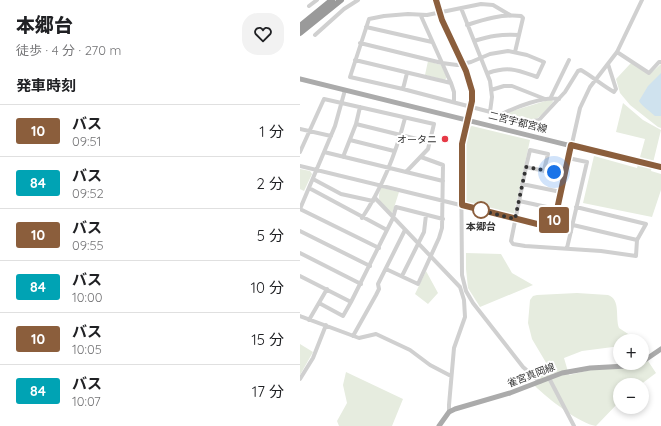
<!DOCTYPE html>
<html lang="ja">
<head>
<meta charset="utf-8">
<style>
  :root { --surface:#fff; --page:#f2f2f2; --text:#202124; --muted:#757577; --line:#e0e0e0 }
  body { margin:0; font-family:Quicksand,"Noto Sans JP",sans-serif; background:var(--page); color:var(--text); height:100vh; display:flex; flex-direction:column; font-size:15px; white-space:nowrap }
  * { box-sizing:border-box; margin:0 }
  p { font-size:13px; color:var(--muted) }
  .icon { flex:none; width:22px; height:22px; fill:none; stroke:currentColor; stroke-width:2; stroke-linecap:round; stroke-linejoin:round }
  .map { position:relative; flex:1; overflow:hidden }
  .panel { display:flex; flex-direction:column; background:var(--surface); width:300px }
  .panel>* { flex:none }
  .badge { padding:0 8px; border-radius:3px; font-size:14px; line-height:26px }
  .fabs { position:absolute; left:313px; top:334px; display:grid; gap:8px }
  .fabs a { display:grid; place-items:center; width:36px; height:36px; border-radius:50%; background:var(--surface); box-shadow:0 2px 6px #0003; font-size:20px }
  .you { position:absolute; width:20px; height:20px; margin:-10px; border:3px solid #fff; border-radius:50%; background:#1a73e8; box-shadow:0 0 0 6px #1a73e833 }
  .map>.badge { position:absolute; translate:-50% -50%; box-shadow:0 0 0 2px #fff }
  h2 { padding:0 16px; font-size:15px; line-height:36px }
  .round { display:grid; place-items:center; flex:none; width:42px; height:42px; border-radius:16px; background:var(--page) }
  .headline { display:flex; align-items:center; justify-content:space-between; height:68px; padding:0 16px }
  h1 { font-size:19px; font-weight:800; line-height:30px }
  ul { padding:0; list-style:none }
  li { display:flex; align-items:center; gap:12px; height:52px; padding:0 16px; border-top:1px solid var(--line) }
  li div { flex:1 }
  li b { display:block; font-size:15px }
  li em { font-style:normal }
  li .badge { min-width:44px; font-weight:700; text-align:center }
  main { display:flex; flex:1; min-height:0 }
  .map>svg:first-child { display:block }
  .green { fill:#e6ecdf }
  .water { fill:#cfe2ee }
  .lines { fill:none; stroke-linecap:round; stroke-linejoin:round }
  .minor { stroke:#d0d0d0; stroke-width:4 }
  .major { stroke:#ababab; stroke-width:5 }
  .highway { stroke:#9a9a9a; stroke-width:6 }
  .line-casing { stroke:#fff; stroke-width:9 }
  .line { stroke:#8b5e3c; stroke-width:6 }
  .walk { stroke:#333; stroke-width:4; stroke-dasharray:0 7.2 }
  .poi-dot { fill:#e63946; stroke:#fff; stroke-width:1.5 }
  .stop-dot { fill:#fff; stroke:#8b5e3c; stroke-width:2 }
  .labels { text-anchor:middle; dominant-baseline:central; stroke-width:4; stroke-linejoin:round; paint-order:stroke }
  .street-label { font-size:10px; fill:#333; stroke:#fff }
  .poi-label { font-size:10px; fill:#333; stroke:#fff; text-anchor:end }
  .stop-label { font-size:10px; font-weight:bold; fill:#333; stroke:#fff }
</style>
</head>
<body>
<main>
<section class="panel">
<div class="headline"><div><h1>本郷台</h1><p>徒歩 · 4 分 · 270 m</p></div><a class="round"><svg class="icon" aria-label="heart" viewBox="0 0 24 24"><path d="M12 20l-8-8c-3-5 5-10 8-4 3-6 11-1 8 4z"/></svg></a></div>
<h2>発車時刻</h2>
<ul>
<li><span class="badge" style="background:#8b5e3c;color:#fff">10</span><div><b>バス</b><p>09:51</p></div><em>1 分</em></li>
<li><span class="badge" style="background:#00a3b4;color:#fff">84</span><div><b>バス</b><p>09:52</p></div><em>2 分</em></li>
<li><span class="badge" style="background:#8b5e3c;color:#fff">10</span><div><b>バス</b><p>09:55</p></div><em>5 分</em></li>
<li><span class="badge" style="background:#00a3b4;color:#fff">84</span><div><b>バス</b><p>10:00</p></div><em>10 分</em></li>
<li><span class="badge" style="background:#8b5e3c;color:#fff">10</span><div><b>バス</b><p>10:05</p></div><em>15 分</em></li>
<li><span class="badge" style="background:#00a3b4;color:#fff">84</span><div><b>バス</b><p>10:07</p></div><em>17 分</em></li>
</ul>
</section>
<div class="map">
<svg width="361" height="426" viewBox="0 0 361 426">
  <rect width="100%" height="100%" fill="#fff"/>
  <path class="green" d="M128,61l13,4 6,12 -2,3 -20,-5z
    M331,63l19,11 11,-10v64l-3,-1 -28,-22 -10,-12 -4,-14z
    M252,99l1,3c-19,22 -16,20 -44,13v-3z
    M323,103l20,17 18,10 -10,41 10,3v16l-9,27 -69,-14 11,-47 43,12 8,-29 -29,-7z
    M172,126l58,14 -16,74 -3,1 -44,-11 -2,-3v-55l4,-19z
    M0,169l10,2 2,3 -8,17 -4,-2z
    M81,188h2l16,4 -7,22c-9,-9 -17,-11 -11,-26z
    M166,253l35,1 11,19 21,12 -53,22 -12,-19 -2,-19z
    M126,271l12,22 -10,11 -13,-10z
    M277,293l31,2c13,4 7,23 11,33l20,13h-19v19l-5,-13h-2l-31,4 -18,7 5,17 51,-12h22v-15l6,13 8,12 -16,12h-20v16l-24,25c-16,-2 -49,-28 -61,-40l-1,-2 14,-18 -16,-27 -4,-16 2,-23 3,-4 4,-1z
    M0,344l13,8 -13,23z
    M46,372l57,27 -11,27h-53l-2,-5 10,-18 -4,-18z"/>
  <path class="water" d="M361,73v43h-6c-4,-4 -13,-10 -16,-15l9,-15z"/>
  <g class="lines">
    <path class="minor" d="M136,0l6,20 27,58 3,13v10l-11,51 1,123 4,16 7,12 50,64 17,15
      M9,6l8,-6
      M161,8l29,73 2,16 -2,15
      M210,15l-17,-10 -12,-1 -54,11 -19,-1 -24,2 -15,3 -19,58 53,12 122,32h9l5,-1 26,-28 13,-21 3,-1c12,7 22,16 33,22l2,-3 -8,-25
      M121,16l30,67 3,9v10
      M167,25c18,-6 35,-11 54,-9l2,2 -8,34
      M66,27l66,15
      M15,35l29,-26 14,-9
      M174,41c16,-5 27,-7 45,-6
      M60,43l82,20 15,2 14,-3 19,-8 18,-3 19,4 17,7 -7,15c-20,-7 -28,-11 -49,-4
      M317,52l32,21 10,-11h2
      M55,60l96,23
      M103,89l4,-16
      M191,90l13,-4h8l33,13
      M251,97l18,-37
      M202,114c14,-7 42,-18 57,-15
      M56,124l73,18
      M0,129l31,7
      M50,140l44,11
      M0,152l24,-53 110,25 -6,25 -22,23
      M24,152l119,29
      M43,157l13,-33 4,-17
      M0,166l271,66
      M226,167l4,-17 18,4 -4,16
      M264,175l-38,-8 -15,74 2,3 12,2 76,5 35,5 1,-16 9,-16 -70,-17
      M13,179l28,15 32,7
      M222,184l39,8
      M9,188l78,42
      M75,198l85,89 4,13 1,17 -11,31 -5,57v7
      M219,201l37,8
      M0,209l35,-83 10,-36
      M0,209l79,39
      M62,218c20,-30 34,-65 43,-100
      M273,225l64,15
      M253,228l27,-120 10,-21 27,-35 25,-52
      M0,231l70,35
      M267,248l20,-86 -19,-4
      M0,253l61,31
      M86,269l32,15 21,-46 3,-10 1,-63 -22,-8
      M0,276l51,26 42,-84 3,-11 47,12
      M102,276l22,-44 2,-17
      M19,303l24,13 8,-14
      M0,316l59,22 17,-4 34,16 20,15 21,11
      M9,320l18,-31
      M53,336l23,-41 3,-6 -1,-5 27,-54
      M249,378l25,48
      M0,379l13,-21 13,-33"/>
    <path class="major" d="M0,79l361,89
      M342,362l19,-13
      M139,426l10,-14 6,-3 55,-16 52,-20 28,-5 37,-2 12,-3"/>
    <path class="highway" d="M0,26l32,-26
      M0,33l41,-33"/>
  </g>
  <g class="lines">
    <defs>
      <path id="line" d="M136,0l6,20 24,51 6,20v10l-10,43v61l91,23 18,-83 90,22"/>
    </defs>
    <use href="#line" class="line-casing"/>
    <use href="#line" class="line"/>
    <path class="walk" d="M181,210l-6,-1 40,10 11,-52 28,5"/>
  </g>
  <circle class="poi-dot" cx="145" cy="139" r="4"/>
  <circle class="stop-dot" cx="181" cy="210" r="8"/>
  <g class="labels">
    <g class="street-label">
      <text transform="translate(218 122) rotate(14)">二宮宇都宮線</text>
      <text transform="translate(231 375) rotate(-21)">雀宮真岡線</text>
    </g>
    <g class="poi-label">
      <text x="137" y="139">オータニ</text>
    </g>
    <g class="stop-label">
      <text x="181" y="226">本郷台</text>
    </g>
  </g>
</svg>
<div class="fabs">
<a>+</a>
<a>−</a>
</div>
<div class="you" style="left:254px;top:172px"></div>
<b class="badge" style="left:254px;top:220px;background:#8b5e3c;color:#fff">10</b>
</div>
</main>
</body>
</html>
